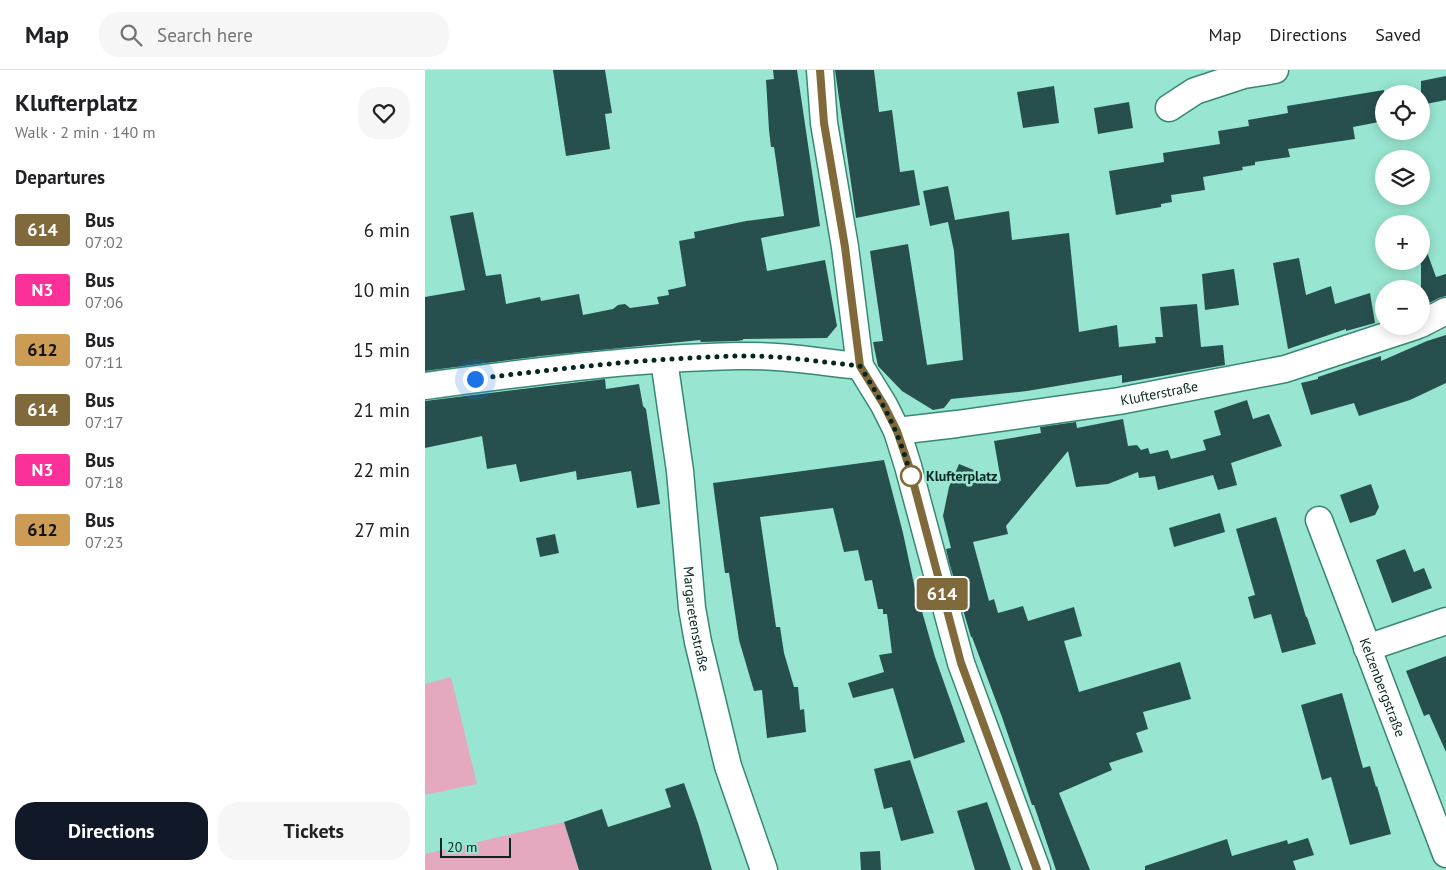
<!DOCTYPE html>
<html lang="en">
<head>
<meta charset="utf-8">
<style>
  :root { --surface:#fff; --page:#f6f6f6; --text:#202124; --muted:#757577; --line:#e0e0e0; --accent:#111827 }
  body { margin:0; font-family:"PT Sans",sans-serif; background:var(--page); color:var(--text); height:100vh; display:flex; flex-direction:column; font-size:19px; white-space:nowrap }
  * { box-sizing:border-box; margin:0 }
  p { font-size:16px; color:var(--muted) }
  .icon { flex:none; width:28px; height:28px; fill:none; stroke:currentColor; stroke-width:2; stroke-linecap:round; stroke-linejoin:round }
  .map { position:relative; flex:1; overflow:hidden }
  .drawer { display:flex; flex-direction:column; background:var(--surface); width:425px }
  .drawer>* { flex:none }
  .badge { padding:0 10px; border-radius:4px; font-size:18px; line-height:32px }
  .fabs { position:absolute; left:950px; top:15px; display:grid; gap:10px }
  .fabs a { display:grid; place-items:center; width:55px; height:55px; border-radius:50%; background:var(--surface); box-shadow:0 2px 12px #0003; font-size:25px }
  .scale { position:absolute; left:15px; bottom:12px; width:71px; box-sizing:border-box; padding-left:5px; border:2px solid #05271f; border-top:0; font-size:14px; line-height:18px; white-space:nowrap; color:#05271f; -webkit-text-stroke:4px #98e6d1; paint-order:stroke }
  .you { position:absolute; width:25px; height:25px; margin:-12px; border:4px solid #fff; border-radius:50%; background:#1a73e8; box-shadow:0 0 0 8px #1a73e833 }
  .map>.badge { position:absolute; translate:-50% -50%; box-shadow:0 0 0 2px #fff }
  h2 { padding:0 15px; font-size:19px; line-height:45px }
  .round { display:grid; place-items:center; flex:none; width:52px; height:52px; border-radius:20px; background:var(--page) }
  .headline { display:flex; align-items:center; justify-content:space-between; height:85px; padding:0 15px }
  h1 { font-size:24px; font-weight:600; line-height:38px }
  .primary-button { display:flex; gap:10px; margin-top:auto; padding:10px 15px }
  .primary-button a { flex:1; height:58px; border-radius:20px; background:var(--accent); color:#fff; font-size:20px; font-weight:600; line-height:58px; text-align:center }
  .primary-button a+a { background:var(--page); color:var(--text) }
  ul { padding:0; list-style:none }
  li { display:flex; align-items:center; gap:15px; height:60px; padding:0 15px }
  li div { flex:1 }
  li b { display:block; font-size:19px }
  li em { font-style:normal }
  li .badge { min-width:55px; font-weight:700; text-align:center }
  header { display:flex; align-items:center; gap:30px; box-sizing:border-box; height:70px; padding:0 25px; background:var(--surface); border-bottom:1px solid var(--line) }
  header strong { font-size:24px }
  nav { display:flex; gap:28px; margin-inline-start:auto; font-size:18px }
  .search { width:350px; height:45px; background:var(--page); display:flex; align-items:center; gap:12px; box-sizing:border-box; padding:0 18px; border-radius:20px; color:var(--muted); font-size:19px }
  main { display:flex; flex:1; min-height:0 }
  .map>svg:first-child { display:block }
  .green { fill:#e5a9bf }
  .building { fill:#264f4e }
  .lines { fill:none; stroke-linecap:round; stroke-linejoin:round }
  .minor-casing { stroke:#388774; stroke-width:29 }
  .minor { stroke:#fff; stroke-width:26 }
  .line-casing { stroke:#fff; stroke-width:11 }
  .line { stroke:#806a3b; stroke-width:8 }
  .walk { stroke:#05271f; stroke-width:5; stroke-dasharray:0 9 }
  .stop-dot { fill:#fff; stroke:#806a3b; stroke-width:2.5 }
  .labels { text-anchor:middle; dominant-baseline:central; stroke-width:5; stroke-linejoin:round; paint-order:stroke }
  .street-label { font-size:14px; fill:#05271f; stroke:#98e6d1 }
  .stop-label { font-size:14px; font-weight:bold; fill:#05271f; stroke:#98e6d1; text-anchor:start }
</style>
</head>
<body>
<header>
<strong>Map</strong>
<div class="search"><svg class="icon" aria-label="search" viewBox="0 0 24 24"><circle cx="10" cy="10" r="6"/><path d="M15 15l6 6"/></svg>Search here</div>
<nav><a>Map</a><a>Directions</a><a>Saved</a></nav>
</header>
<main>
<section class="drawer">
<div class="headline"><div><h1>Klufterplatz</h1><p>Walk · 2 min · 140 m</p></div><a class="round"><svg class="icon" aria-label="heart" viewBox="0 0 24 24"><path d="M12 20l-8-8c-3-5 5-10 8-4 3-6 11-1 8 4z"/></svg></a></div>
<h2>Departures</h2>
<ul>
<li><span class="badge" style="background:#806a3b;color:#fff">614</span><div><b>Bus</b><p>07:02</p></div><em>6 min</em></li>
<li><span class="badge" style="background:#fb3199;color:#fff">N3</span><div><b>Bus</b><p>07:06</p></div><em>10 min</em></li>
<li><span class="badge" style="background:#cc9c54;color:#111">612</span><div><b>Bus</b><p>07:11</p></div><em>15 min</em></li>
<li><span class="badge" style="background:#806a3b;color:#fff">614</span><div><b>Bus</b><p>07:17</p></div><em>21 min</em></li>
<li><span class="badge" style="background:#fb3199;color:#fff">N3</span><div><b>Bus</b><p>07:18</p></div><em>22 min</em></li>
<li><span class="badge" style="background:#cc9c54;color:#111">612</span><div><b>Bus</b><p>07:23</p></div><em>27 min</em></li>
</ul>
<div class="primary-button"><a>Directions</a><a>Tickets</a></div>
</section>
<div class="map">
<svg width="1021" height="800" viewBox="0 0 1021 800">
  <rect width="100%" height="100%" fill="#98e6d1"/>
  <path class="green" d="M26,607l26,107 -52,11v-111z
    M139,752l15,48h-154v-16z"/>
  <path class="building" d="M128,0h52l7,43 -7,1 5,35 -44,7z
    M348,0h24l23,156 -59,12 6,33 58,-11 12,66 -10,12 -84,1v1l-6,1 -36,1 -1,-2 -159,16 -116,15v-74l40,-7 -15,-74 23,-4 13,64 15,-2 5,30 34,-7 1,4 38,-7 4,21 30,-6 5,-4 7,-1 5,4 29,-4 -2,-7 12,-2 -1,-5 18,-4 -7,-45 16,-3 -1,-6 52,-11 38,-5 -10,-69h-3l-2,-17 -3,-50 8,-1z
    M410,0h39l5,42 13,-2 8,62 14,-2 6,35 -64,13z
    M1021,6v24l-25,5v-24z
    M629,16l5,37 -36,5 -6,-36z
    M959,20v31l-31,6 2,12 -67,10 2,8 -35,5v3l-13,2 1,3 -40,7 2,13 -34,5 1,7 -11,2v3l-45,8 -7,-44 55,-9 -1,-9 57,-9 -2,-13 31,-5 -1,-6 40,-7 -1,-7z
    M704,32l4,26 -35,6 -4,-26z
    M523,116l7,34 54,-9 3,29 57,-7 10,99 38,-7 2,22 37,-4 -1,-6h8l-3,-30 37,-3 4,43 22,-2 2,20 -103,18v-8l-95,16 -76,8 -7,9 -11,2 -31,-19 -24,-25 -5,-24 10,-1 -13,-90 38,-7 19,121 36,-5 -9,-109 -6,-29 -18,4 -7,-35z
    M999,174l12,33 10,-3v22l-7,2 -18,9v-62z
    M874,188l7,37 25,-9 4,18 35,-11 5,30 -29,8v-2l-58,20 -15,-86z
    M809,199l5,36 -34,5 -3,-36z
    M1021,265v48l-36,17 -51,16 -5,-13 -43,12 -10,-32 17,-4v-2l63,-21v5l46,-20z
    M180,309l1,10 33,-5 4,22 3,3 14,95 -23,4 -6,-37 -54,9 -1,-9 -56,11 -4,-18 -29,5 -5,-33 -57,12v-47z
    M822,330l6,19 16,-5 13,32 -51,17 6,22 -19,5 -5,-15 -55,15 -3,-14 -16,2 -1,-6 -30,12 -32,3 -8,-36 -62,75 2,8 -35,8 16,59 5,-2 4,14 25,-7 5,15 46,-14 8,29 -18,5 15,51 101,-30 11,37 -48,13 5,17 -12,4 7,19 -34,11 3,7 -53,23 31,77h-34l-22,-65h-2l-30,-88 -30,-80h-1l-22,-75 -3,-13 5,-1 -8,-32 6,-29 10,-23 42,17 -7,-40 47,-8 -1,-6 36,-5 1,6 46,-9 5,27 9,-1 4,5 7,-2 2,6 18,-4 3,9 35,-9 -3,-10 18,-5 -7,-24z
    M459,390l19,73 17,79 1,-4 14,49 30,85 -51,17 -21,-71 -40,10 -5,-15 36,-11 -5,-17 13,-2 -5,-39h-4v-5h-5l-6,-29 -7,1 -7,-31 -14,2 -11,-44 -73,9 16,110h4l4,26 10,34h4l2,23 4,-1 2,23 -39,6 -5,-48 -8,1 -15,-51 -10,-67h-4l-12,-90z
    M946,414l8,23 -4,8 -25,8 -10,-28z
    M795,443l5,19 -51,15 -5,-19z
    M851,447l30,100h1l9,27 -34,9 -11,-39 -17,5 -6,-22 7,-2 -19,-66z
    M130,464l4,19 -19,4 -4,-19z
    M980,479l9,23 10,-4 8,20 -40,15 -16,-43z
    M1021,586v96l-17,-38 -5,2 -18,-45z
    M917,623l21,75 7,-2 6,21 1,-1 14,48 -41,11 -19,-68 -9,3 -21,-75z
    M485,690l24,73 -33,8 -9,-34 -8,2 -10,-40z
    M259,713l14,40 14,47h-133l-15,-48 38,-13 6,18 63,-20 -6,-18z
    M562,732l24,68h-36l-18,-59z
    M883,768l6,17 -21,6 3,9h-151v-4l82,-27 5,17 55,-16 1,4z
    M455,781l1,19h-20l-1,-18z"/>
  <g class="lines">
    <defs>
      <g id="minor">
        <path d="M395,0l4,53 21,124 15,119 24,39 13,26 11,35 53,197 76,207"/>
        <path d="M744,38l26,-17 49,-16 31,-5"/>
        <path d="M996,254l25,-13"/>
        <path id="s1" d="M239,290l16,111 12,137 6,34 30,124 36,104"/>
        <path d="M0,316c104,-14 209,-28 314,-30 41,-1 81,6 121,10"/>
        <path id="s2" d="M472,361l60,-7 162,-23 166,-32 131,-43"/>
        <path id="s3" d="M894,450l127,334"/>
        <path d="M942,578l79,-27"/>
      </g>
    </defs>
    <use href="#minor" class="minor-casing"/>
    <use href="#minor" class="minor"/>
  </g>
  <g class="lines">
    <defs>
      <path id="line" d="M395,0l4,53 21,124 15,119 24,39 13,26 12,35 52,197 76,207"/>
    </defs>
    <use href="#line" class="line-casing"/>
    <use href="#line" class="line"/>
    <path class="walk" d="M50,309c88,-11 176,-21 264,-23 41,-1 81,6 121,10 23,37 41,69 51,112v-2"/>
  </g>
  <circle class="stop-dot" cx="486" cy="406" r="10"/>
  <g class="labels">
    <g class="street-label">
      <text stroke="none"><textPath href="#s2" startOffset="265">Klufterstraße</textPath></text>
      <text stroke="none"><textPath href="#s1" startOffset="261">Margaretenstraße</textPath></text>
      <text stroke="none"><textPath href="#s3" startOffset="179">Kelzenbergstraße</textPath></text>
    </g>
    <g class="stop-label">
      <text x="501" y="406">Klufterplatz</text>
    </g>
  </g>
</svg>
<div class="fabs">
<a><svg class="icon" aria-label="locate" viewBox="0 0 24 24"><circle cx="12" cy="12" r="6"/><path d="M12 2v4M12 18v4M2 12h4M18 12h4"/></svg></a>
<a><svg class="icon" aria-label="layers" viewBox="0 0 24 24"><path d="M12 4l9 5-9 5-9-5zM3 14l9 5 9-5"/></svg></a>
<a>+</a>
<a>−</a>
</div>
<div class="scale">20 m</div>
<div class="you" style="left:50px;top:309px"></div>
<b class="badge" style="left:517px;top:524px;background:#806a3b;color:#fff">614</b>
</div>
</main>
</body>
</html>
